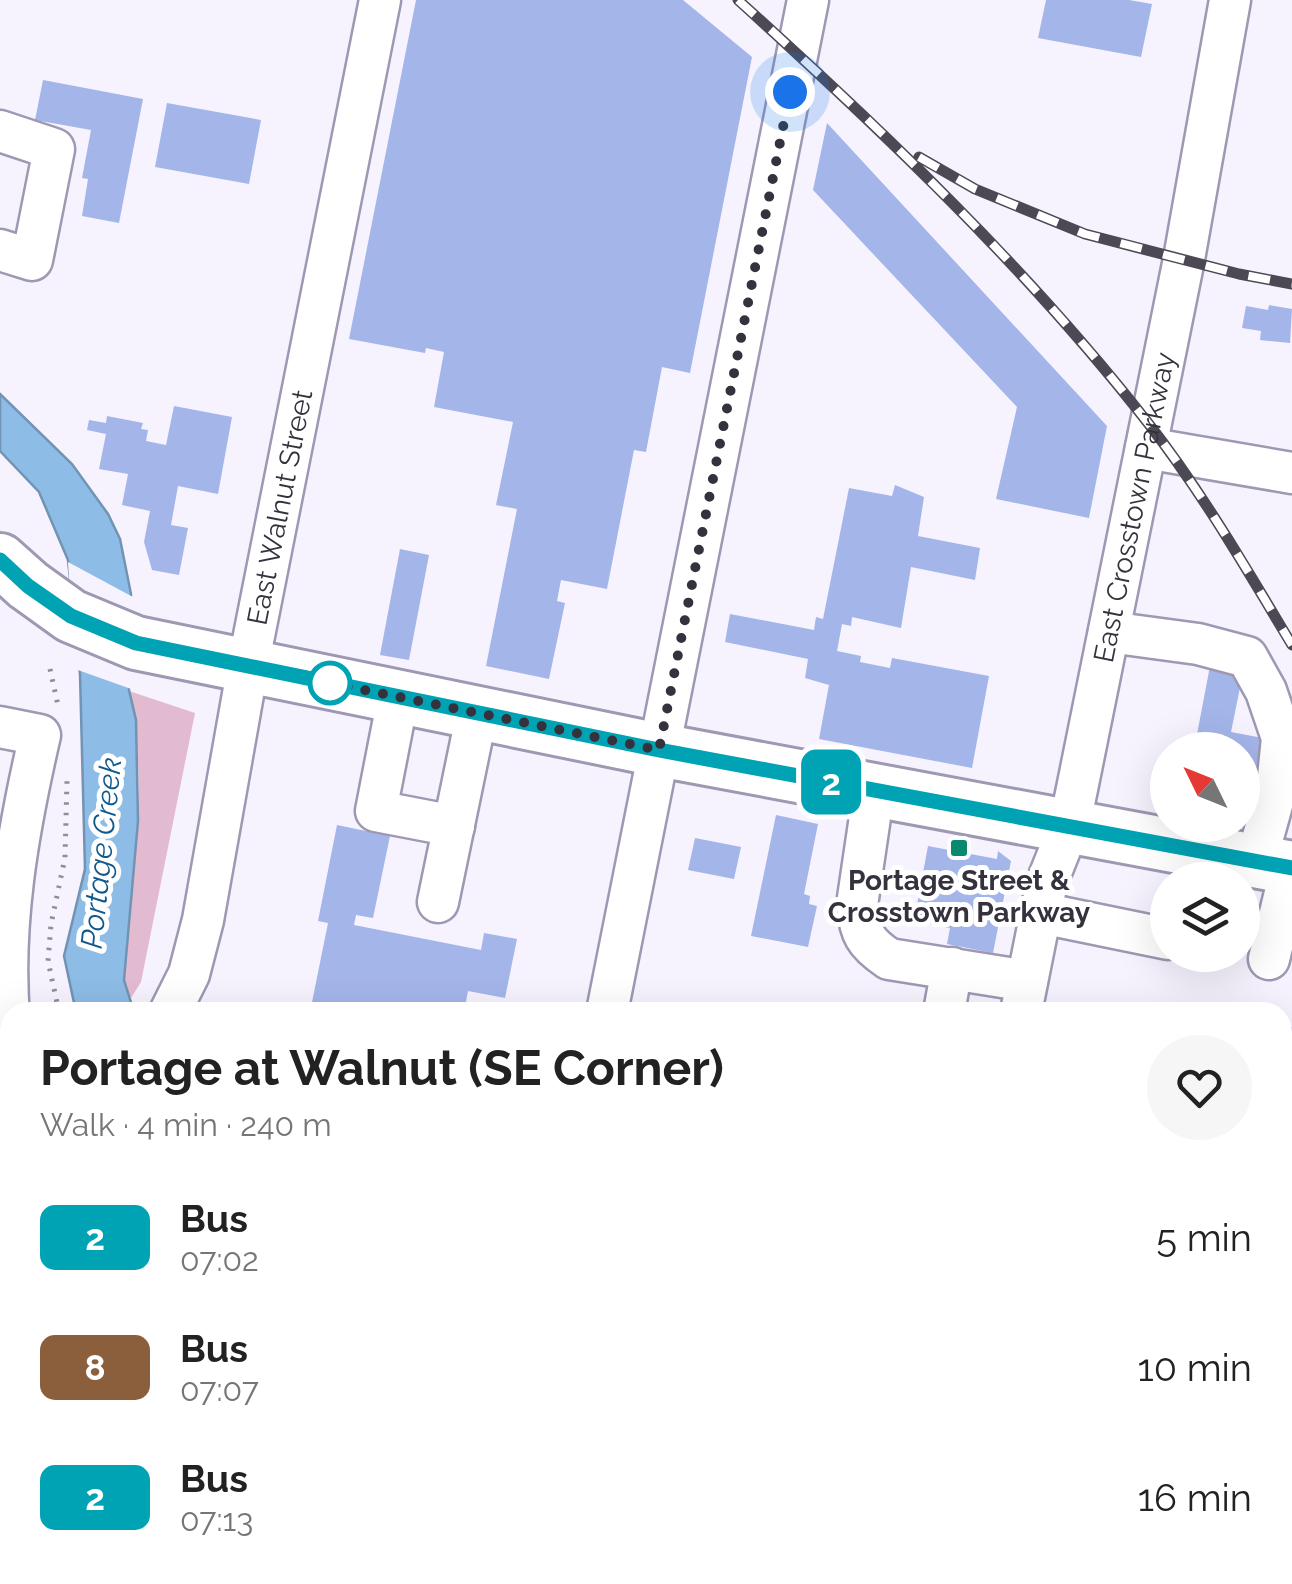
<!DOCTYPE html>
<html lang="en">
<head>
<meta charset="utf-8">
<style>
  :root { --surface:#fff; --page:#f6f6f6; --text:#222; --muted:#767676 }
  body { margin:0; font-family:Raleway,sans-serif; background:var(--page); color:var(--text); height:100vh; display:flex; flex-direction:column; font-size:38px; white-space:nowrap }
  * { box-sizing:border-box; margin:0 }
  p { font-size:32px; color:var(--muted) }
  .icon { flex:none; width:55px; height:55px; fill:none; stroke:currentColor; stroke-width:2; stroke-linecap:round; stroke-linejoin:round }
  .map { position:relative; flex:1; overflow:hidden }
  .side { position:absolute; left:0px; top:1002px; width:1292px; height:582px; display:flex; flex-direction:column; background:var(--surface); border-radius:30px 30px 0 0; box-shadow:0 10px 40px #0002 }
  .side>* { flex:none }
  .badge { padding:0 20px; border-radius:15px; font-size:35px; line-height:65px }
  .needle { width:65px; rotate:313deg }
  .tools { position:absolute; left:1150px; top:732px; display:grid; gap:20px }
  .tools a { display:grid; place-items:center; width:110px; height:110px; border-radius:50%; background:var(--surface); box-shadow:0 10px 40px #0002; font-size:50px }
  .you { position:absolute; width:50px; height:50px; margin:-25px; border:8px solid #fff; border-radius:50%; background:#1a73e8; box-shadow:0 0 0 15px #1a73e833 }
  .map>.badge { position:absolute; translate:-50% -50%; box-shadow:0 0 0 5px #fff }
  .round { display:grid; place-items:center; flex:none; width:105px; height:105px; border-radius:52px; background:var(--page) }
  .overview { display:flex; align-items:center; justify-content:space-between; height:170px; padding:0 40px }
  h1 { font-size:48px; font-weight:700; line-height:75px }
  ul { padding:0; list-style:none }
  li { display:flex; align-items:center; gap:30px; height:130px; padding:0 40px }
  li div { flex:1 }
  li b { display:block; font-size:38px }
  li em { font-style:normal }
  li .badge { min-width:110px; font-weight:700; text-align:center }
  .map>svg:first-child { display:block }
  .green { fill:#e3bbd0 }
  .water { fill:#8dbce6; stroke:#7393b3; stroke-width:2.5 }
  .pier { fill:#f6f3ff }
  .building { fill:#a4b5ea }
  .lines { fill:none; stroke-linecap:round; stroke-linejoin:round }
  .minor-casing { stroke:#9e98b3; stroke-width:45 }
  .major-casing { stroke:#9e98b3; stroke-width:58 }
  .path { stroke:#908d98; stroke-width:5; stroke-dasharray:2.5 8; stroke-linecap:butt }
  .minor { stroke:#fff; stroke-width:40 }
  .major { stroke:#fff; stroke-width:52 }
  .rail-casing { stroke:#4c4954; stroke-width:11 }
  .rail { stroke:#fff; stroke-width:8; stroke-dasharray:22; stroke-linecap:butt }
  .line-casing { stroke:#fff; stroke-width:22 }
  .line { stroke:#00a3b4; stroke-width:15 }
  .walk { stroke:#35323d; stroke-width:10; stroke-dasharray:0 18 }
  .stop-dot { fill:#fff; stroke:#00a3b4; stroke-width:5 }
  .poi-dot { fill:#09896d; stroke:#fff; stroke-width:4 }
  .labels { text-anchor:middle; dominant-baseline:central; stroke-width:10; stroke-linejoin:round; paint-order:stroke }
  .street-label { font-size:28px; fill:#35323d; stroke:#fff }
  .poi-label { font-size:28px; font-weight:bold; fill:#35323d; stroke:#fff }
  .water-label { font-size:30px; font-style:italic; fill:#10598d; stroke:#fff }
</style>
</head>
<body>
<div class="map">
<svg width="1292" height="1584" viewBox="0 0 1292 1584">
  <rect width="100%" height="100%" fill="#f6f3ff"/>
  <path class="green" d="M129,691l66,22 -54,269 -10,16 -7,-18c7,-93 26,-197 5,-289z
    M10,1526v49h23l1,9h-34v-48z
    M526,1575h173l-2,9h-173z"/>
  <path class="water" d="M0,394l72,70 36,50 12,25 11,55 -2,96 7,30 2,101 -14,159 10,32h-58l-12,-56 21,-87 -5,-195 -12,-114 -29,-68 -39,-41z
    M68,1575h116l-5,9h-110z
    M200,1575h84l-5,9h-84z"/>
  <path class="pier" d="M68,562l65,35 2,36 -1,57 -59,-21z"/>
  <path class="building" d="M416,0h267l69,57 -62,316 -28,-6 -16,85 -12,-2 -27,139 -46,-9 -4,21 8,2 -16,76 -63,-13 31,-157 -21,-4 17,-83 -79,-15 10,-55 -18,-4 -1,5 -76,-14z
    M1046,0h83l23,4 -11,53 -103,-19z
    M43,80l100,19 -24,124 -37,-7 6,-37 -6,-1 9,-48 -56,-10z
    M167,103l94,17 -12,64 -94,-17z
    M827,123l280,303 -18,92 -93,-19 21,-92 -204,-217z
    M1269,305l23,4 -2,34 -30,-3 1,-9 -19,-3 4,-22 22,4z
    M174,406l58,11 -14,77 -40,-8 -7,39 17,3 -9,47 -27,-5 -8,-28 6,-31 -28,-6 6,-31 -29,-5 7,-35 -19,-4 2,-10 17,3 1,-7 36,7 -2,6 7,1 -2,11 20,4z
    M895,485l29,12 -6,39 62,12 -5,32 -64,-13 -10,61 -49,-11 -1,9 -9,-2 -5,27 24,5 -1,6 30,6 2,-10 97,18 -17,92 -153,-29 10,-54 -24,-7 3,-19 -83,-17 5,-28 84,16 2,-13 7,2 26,-131 43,8z
    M400,549l29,6 -20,105 -29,-5z
    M1210,666l33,7 -12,59 37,7 -11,56 -15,-3v-42h-48z
    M776,815l42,9 -14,70 6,2 -1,8 8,2 -9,41 -57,-11z
    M337,825l53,11 -17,82 -17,-3 -2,10 127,25 3,-17 33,6 -12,59 -37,-7 -4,21h-154l18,-89 -10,-2z
    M695,838l46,9 -7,32 -46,-9z
    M928,846l69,13 1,-8 13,10 -18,92 -46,-9 3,-16 -36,-7z
    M1173,1002l48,9v1h-50z
    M1282,1026l10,1v56l-10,-1z
    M0,1404l10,3v112l-3,-1 -7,8z
    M1292,1543v41h-88l8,-9h70v-22z"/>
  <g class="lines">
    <defs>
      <g id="minor">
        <path d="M0,131l54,18 -22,111 -32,-10"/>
        <path d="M1146,448l146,25"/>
        <path d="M1109,632l89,12 49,13 19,34 16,47 -5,49 -21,75"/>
        <path d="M398,698l-22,113 78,15"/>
        <path d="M0,727l40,8c-22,95 -40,195 -30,292"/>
        <path d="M874,790l-17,115c3,28 8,38 32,54l138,22"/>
        <path d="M438,902l39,-189"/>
        <path d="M1041,913l127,26"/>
        <path d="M1269,959l22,-91"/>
        <path id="s1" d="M170,1012l19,-38 14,-54 45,-254 132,-666"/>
        <path d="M607,1012l201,-1012"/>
        <path d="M944,1012l8,-44"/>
        <path id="s2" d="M1021,1012l26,-130 22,-55 8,-38 107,-530 46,-259"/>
        <path d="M0,1079l10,-10"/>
        <path d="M0,1206l10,-11"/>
        <path d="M1282,1329l10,-10"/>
        <path d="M1282,1460l10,-5"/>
        <path d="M800,1575l67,9"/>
        <path d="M488,1584l2,-9"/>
        <path d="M745,1584l1,-9"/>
        <path d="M912,1584l2,-9"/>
        <path d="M1047,1584l8,-9"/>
      </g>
      <path id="major" d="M0,560l28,25 43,31 65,27 523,107 633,118"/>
    </defs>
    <use href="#minor" class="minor-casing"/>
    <use href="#major" class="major-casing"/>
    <path class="path" d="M50,669l9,41
      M59,1012l-11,-51 3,-37 14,-66 2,-78
      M0,1358l10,2
      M313,1584l4,-9"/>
    <use href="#minor" class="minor"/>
    <use href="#major" class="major"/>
    <defs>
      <path id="rail" d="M738,0c146,132 289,268 410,423 54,69 99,147 144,222
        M919,157l56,32 110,45 154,40 53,10"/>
    </defs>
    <use href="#rail" class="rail-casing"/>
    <use href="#rail" class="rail"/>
  </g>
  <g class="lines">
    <defs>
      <path id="line" d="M0,560l28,26 43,30 65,27 523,107 633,118"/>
    </defs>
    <use href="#line" class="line-casing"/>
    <use href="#line" class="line"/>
    <path class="walk" d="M330,683l329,67 131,-658"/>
  </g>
  <circle class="stop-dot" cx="330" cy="683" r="20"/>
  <rect class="poi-dot" x="949" y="838" width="20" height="20" rx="5"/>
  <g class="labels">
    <g class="street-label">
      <text stroke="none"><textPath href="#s1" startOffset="518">East Walnut Street</textPath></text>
      <text stroke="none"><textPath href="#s2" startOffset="518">East Crosstown Parkway</textPath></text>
    </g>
    <g class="poi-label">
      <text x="959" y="880">Portage Street &amp;<tspan x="959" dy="32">Crosstown Parkway</tspan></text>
    </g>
    <g class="water-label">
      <text transform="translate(101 853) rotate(-84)">Portage Creek</text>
    </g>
  </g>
</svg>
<div class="tools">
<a><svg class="needle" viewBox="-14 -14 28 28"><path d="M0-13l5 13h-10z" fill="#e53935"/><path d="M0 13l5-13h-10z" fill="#767676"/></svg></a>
<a><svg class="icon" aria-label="layers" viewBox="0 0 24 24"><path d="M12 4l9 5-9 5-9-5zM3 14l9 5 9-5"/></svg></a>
</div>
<div class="you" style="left:790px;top:92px"></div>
<b class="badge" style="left:831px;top:782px;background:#00a3b4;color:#fff">2</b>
<section class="side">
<div class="overview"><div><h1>Portage at Walnut (SE Corner)</h1><p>Walk · 4 min · 240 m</p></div><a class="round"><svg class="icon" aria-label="heart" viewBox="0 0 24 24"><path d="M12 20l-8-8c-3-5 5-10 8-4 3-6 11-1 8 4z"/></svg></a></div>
<ul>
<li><span class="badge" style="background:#00a3b4;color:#fff">2</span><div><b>Bus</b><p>07:02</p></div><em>5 min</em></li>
<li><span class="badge" style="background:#8b5e3c;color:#fff">8</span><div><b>Bus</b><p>07:07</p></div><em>10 min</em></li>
<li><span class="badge" style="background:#00a3b4;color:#fff">2</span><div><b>Bus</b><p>07:13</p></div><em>16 min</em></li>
</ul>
</section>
</div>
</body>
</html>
